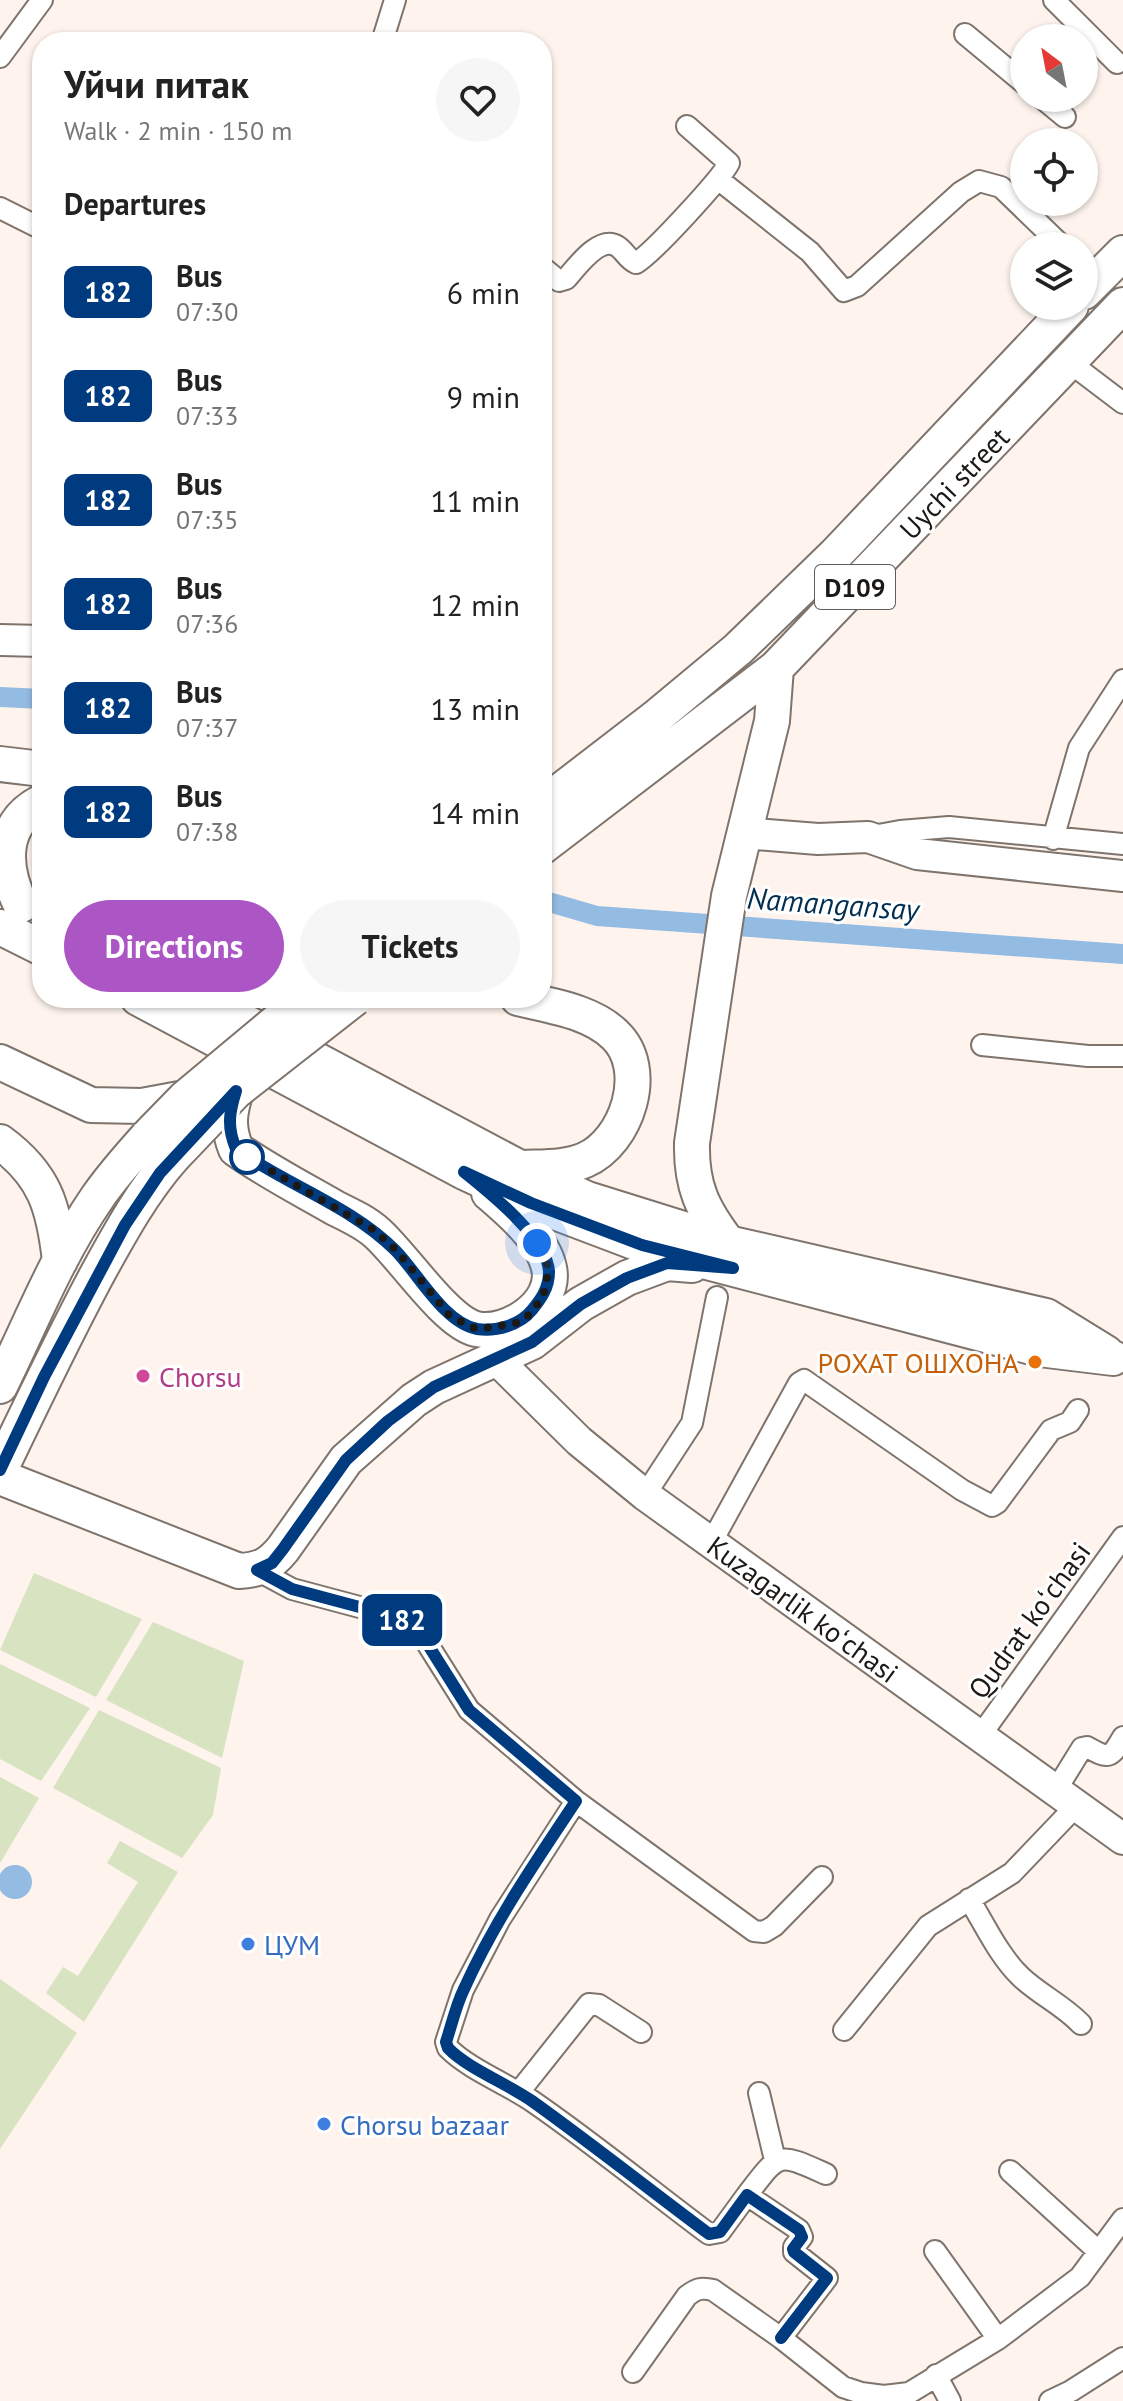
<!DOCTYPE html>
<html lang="en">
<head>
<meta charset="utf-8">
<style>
  :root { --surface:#fff; --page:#f6f6f6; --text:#222; --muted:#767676; --accent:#ab56c4 }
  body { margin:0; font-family:"PT Sans",sans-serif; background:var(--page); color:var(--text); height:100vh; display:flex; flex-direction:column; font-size:30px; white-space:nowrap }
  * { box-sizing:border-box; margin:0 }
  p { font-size:26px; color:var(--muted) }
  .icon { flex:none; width:44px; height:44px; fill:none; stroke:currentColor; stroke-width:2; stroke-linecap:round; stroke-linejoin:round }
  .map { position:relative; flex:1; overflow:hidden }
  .sheet { position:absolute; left:32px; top:32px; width:520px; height:976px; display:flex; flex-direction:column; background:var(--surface); border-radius:32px; box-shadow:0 2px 6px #0004 }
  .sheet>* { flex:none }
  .badge { padding:0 16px; border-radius:12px; font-size:28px; line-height:52px }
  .needle { width:52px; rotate:328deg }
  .fabs { position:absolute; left:1010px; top:24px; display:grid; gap:16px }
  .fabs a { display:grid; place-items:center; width:88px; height:88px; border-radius:50%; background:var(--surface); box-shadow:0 2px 6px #0004; font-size:40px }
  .you { position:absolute; width:40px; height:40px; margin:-20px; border:6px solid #fff; border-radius:50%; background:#1a73e8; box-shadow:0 0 0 12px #1a73e833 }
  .map>.badge { position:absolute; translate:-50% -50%; box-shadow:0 0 0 4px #fff }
  h2 { padding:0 32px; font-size:30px; line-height:72px }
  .round { display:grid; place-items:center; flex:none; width:84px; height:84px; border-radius:42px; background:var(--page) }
  .headline { display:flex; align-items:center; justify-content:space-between; height:136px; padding:0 32px }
  h1 { font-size:38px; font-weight:700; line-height:60px }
  .action { display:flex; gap:16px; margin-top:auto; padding:16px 32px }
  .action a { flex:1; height:92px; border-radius:48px; background:var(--accent); color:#fff; font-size:32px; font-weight:700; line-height:92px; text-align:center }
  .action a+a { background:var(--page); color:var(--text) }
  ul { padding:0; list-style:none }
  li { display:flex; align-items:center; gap:24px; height:104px; padding:0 32px }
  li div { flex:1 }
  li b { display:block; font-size:30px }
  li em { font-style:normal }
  li .badge { min-width:88px; font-weight:700; text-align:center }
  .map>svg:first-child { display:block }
  .green { fill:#d8e3c1 }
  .water { fill:#94bbe2 }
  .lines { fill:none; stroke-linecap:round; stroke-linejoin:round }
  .canal { stroke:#94bbe2; stroke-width:20 }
  .street-casing { stroke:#7e746c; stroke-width:24 }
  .secondary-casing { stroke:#7e746c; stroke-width:34 }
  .primary-casing { stroke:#7e746c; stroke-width:38 }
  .street { stroke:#fff; stroke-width:20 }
  .secondary { stroke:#fff; stroke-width:30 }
  .primary { stroke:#fff; stroke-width:34 }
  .primary-bridge-casing { stroke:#7e746c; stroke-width:38; stroke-linecap:butt }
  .primary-bridge { stroke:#fff; stroke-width:34 }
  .line-casing { stroke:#fff; stroke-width:18 }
  .line { stroke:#003b80; stroke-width:12 }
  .walk { stroke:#1c1815; stroke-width:8; stroke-dasharray:0 14.4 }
  .stop-dot { fill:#fff; stroke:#003b80; stroke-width:4 }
  .food-dot { fill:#e8710a; stroke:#fff; stroke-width:3 }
  .hotel-dot { fill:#d1479c; stroke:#fff; stroke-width:3 }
  .shop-dot { fill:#3f7fe0; stroke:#fff; stroke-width:3 }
  .labels { text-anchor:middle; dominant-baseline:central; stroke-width:6; stroke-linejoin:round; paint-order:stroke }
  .shield { fill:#fff; stroke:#605d5b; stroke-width:2 }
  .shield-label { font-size:26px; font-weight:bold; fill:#1c1815 }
  .street-label { font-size:28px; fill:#1c1815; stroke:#fff }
  .food-label { font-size:28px; fill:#c56008; stroke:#fff; text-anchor:end }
  .hotel-label { font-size:28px; fill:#b23c85; stroke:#fff; text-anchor:start }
  .shop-label { font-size:28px; fill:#366cbe; stroke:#fff; text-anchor:start }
  .water-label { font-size:30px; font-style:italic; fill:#002e51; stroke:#fff }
</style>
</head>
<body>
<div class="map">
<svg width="1123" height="2401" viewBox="0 0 1123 2401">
  <rect width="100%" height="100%" fill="#fef4ed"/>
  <path class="green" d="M34,1573l108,46 -46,78 -96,-47z
    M153,1622l91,39 -22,97 -116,-58z
    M0,1664l90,44 -49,73 -41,-22z
    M99,1710l122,58 -8,47 -31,43 -129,-70z
    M0,1777l39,21 -39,65z
    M120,1841l58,31 -94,150 -38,-29 17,-26 15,9 60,-94 -31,-19z
    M0,1979l77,54 -77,116z"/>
  <path class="water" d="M-2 1882a17 17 0 1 1 34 0a17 17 0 1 1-34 0Z"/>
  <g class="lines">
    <path class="canal" d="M0,697l42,2
      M542,900l55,16 526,38"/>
    <defs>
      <path id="street" d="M1054,0l63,63
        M965,34l59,49
        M382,42l13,-42
        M0,57l42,-57
        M1042,98l23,19
        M718,179l92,73 34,39 13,-5 104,-94 18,-11 22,6 61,59
        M0,208l42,21
        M542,267l17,14 7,-2c10,-11 33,-44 51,-33 8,5 10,13 19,17 16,-9 85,-84 93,-100l-42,-37
        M1069,362l54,41
        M873,836l27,-5 49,-4 174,17
        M1053,839l26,-91 44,-68
        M982,1045l106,11h35
        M645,1495l47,-72 25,-126
        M711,1543l88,-160 5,-3 158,110 30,16 5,-3 54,-73 19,-8 8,-12
        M257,1570l35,19 105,28 16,10 12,13 44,70 107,91 178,130 10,1 10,-6 48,-49
        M980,1736l143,-199
        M1056,1790l26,-42 5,-1c22,12 23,12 36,-10
        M576,1801l-76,118 -37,71 -17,52 2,6c21,21 59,36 84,53 61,42 118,89 177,133l11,-2 27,-37 52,35 3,7 -8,10v5l33,26 -46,60
        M969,1899c16,26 30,57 52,78 19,18 42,28 60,47
        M844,2030l84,-104 84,-53 65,-68
        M519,2092l70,-88 10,1 42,27
        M759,2093l16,67
        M1010,2171l88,80
        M747,2195c33,-43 30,-43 79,-21
        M935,2251l63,88
        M633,2372l54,-76c9,-7 14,-9 26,-6l68,48 62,49 18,6 23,3 25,-3 89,-54 82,-62 43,-58
        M936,2375l14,26
        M1050,2401l21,-10 52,-33"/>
      <path id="secondary" d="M0,640l42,1
        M744,833l74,6 50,-2 49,17 206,22
        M497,1360l82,81 66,54 478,344"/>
      <path id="primary" d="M1084,292l39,-39
        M0,764l42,5
        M542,805l113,-87 83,-69 97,-94 236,-249
        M542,847l234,-179 347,-363
        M21,905c-19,-38 -21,-82 21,-103
        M0,927l42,21
        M138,998l326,174 67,31 111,42 397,104 74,9
        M200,998l320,170 67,31 141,44 318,73 60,37
        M518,998c32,8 73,13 97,37 36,34 12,107 -30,125 -18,8 -42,7 -62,8
        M0,1062l91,43 51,1 43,-8
        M236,1091c-7,22 -9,36 0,58 31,22 66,40 99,59 14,7 30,14 42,25 26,23 69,89 99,96 32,7 81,-25 73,-61 -6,-29 -39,-57 -60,-75
        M0,1142c45,33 54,65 60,119
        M728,1243c-26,-34 -37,-57 -36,-100l37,-247 43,-175 4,-53
        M0,1386c31,-63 57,-130 97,-188 15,-22 33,-42 51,-62
        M0,1470c32,-67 64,-134 99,-199 22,-40 44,-80 74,-114
        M0,1477l239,94c21,-1 31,-6 44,-22l63,-89 68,-60 20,-13 98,-45 49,-38 46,-26 40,-15 25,2"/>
    </defs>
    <use href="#street" class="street-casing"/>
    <use href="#secondary" class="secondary-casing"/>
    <use href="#primary" class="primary-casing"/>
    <use href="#street" class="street"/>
    <use href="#secondary" class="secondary"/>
    <use href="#primary" class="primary"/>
    <defs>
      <path id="primary-bridge" d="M148,1136l37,-38 120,-100
        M173,1157l63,-66 119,-93"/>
    </defs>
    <use href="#primary-bridge" class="primary-bridge-casing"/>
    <use href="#primary-bridge" class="primary-bridge"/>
  </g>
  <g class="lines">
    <defs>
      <path id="line" d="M0,1470l44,-93 81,-152 35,-52 76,-82c-7,22 -9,36 0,58 51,36 115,57 159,101 22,22 49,73 82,79 19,3 43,-4 55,-19 9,-11 17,-22 17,-38 -1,-33 -60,-80 -85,-100l67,31 111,42 91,23 -66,-5 -40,15 -46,26 -49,38 -98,45 -46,34 -42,39 -63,89 -11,14 -15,7 35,19 105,28 16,10 12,13 44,70 107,91c-40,60 -82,121 -112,188 -8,16 -12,35 -18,53l2,6c19,20 60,36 84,53 60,43 118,89 177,133l11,-2 27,-37 52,35 3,7 -9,12 1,3 33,26 -46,60"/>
    </defs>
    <use href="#line" class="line-casing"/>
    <use href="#line" class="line"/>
    <path class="walk" d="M247,1157l127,73 23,21 53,65 26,13 38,-5 12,-6 17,-21 6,-29 -12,-25"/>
  </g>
  <circle class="stop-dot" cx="247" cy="1157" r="16"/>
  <circle class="food-dot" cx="1035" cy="1362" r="8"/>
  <circle class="hotel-dot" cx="143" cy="1376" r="8"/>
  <g class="shop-dot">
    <circle cx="248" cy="1944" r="8"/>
    <circle cx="324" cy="2124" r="8"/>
  </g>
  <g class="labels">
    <rect class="shield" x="815" y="565" width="80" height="44" rx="6"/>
    <g class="shield-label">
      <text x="855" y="587">D109</text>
    </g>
    <g class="street-label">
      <text transform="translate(954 483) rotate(-46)">Uychi street</text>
      <text transform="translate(803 1609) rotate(36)">Kuzagarlik koʻchasi</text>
      <text transform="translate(1029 1620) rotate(-54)">Qudrat koʻchasi</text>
    </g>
    <g class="food-label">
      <text x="1019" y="1362">РОХАТ ОШХОНА</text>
    </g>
    <g class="hotel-label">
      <text x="159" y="1376">Chorsu</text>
    </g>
    <g class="shop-label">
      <text x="264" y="1944">ЦУМ</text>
      <text x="340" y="2124">Chorsu bazaar</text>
    </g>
    <g class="water-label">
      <text transform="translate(833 903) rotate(4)">Namangansay</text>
    </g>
  </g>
</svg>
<div class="fabs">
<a><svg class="needle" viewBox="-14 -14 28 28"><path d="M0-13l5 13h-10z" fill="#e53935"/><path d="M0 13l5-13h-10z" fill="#767676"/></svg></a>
<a><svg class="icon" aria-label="locate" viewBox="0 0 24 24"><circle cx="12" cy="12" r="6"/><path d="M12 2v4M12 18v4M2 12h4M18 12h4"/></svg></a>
<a><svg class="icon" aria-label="layers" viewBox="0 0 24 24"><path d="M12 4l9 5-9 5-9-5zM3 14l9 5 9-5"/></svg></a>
</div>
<div class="you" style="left:537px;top:1243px"></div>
<b class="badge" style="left:402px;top:1620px;background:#003b80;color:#fff">182</b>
<section class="sheet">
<div class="headline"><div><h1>Уйчи питак</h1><p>Walk · 2 min · 150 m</p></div><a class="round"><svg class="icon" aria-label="heart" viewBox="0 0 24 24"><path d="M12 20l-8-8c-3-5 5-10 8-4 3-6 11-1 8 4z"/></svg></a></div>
<h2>Departures</h2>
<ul>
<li><span class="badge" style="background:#003b80;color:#fff">182</span><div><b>Bus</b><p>07:30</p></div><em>6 min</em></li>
<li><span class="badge" style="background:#003b80;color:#fff">182</span><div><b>Bus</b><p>07:33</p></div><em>9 min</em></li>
<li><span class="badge" style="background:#003b80;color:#fff">182</span><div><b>Bus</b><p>07:35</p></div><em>11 min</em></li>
<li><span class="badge" style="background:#003b80;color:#fff">182</span><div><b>Bus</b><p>07:36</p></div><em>12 min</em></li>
<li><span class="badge" style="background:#003b80;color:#fff">182</span><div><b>Bus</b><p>07:37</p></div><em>13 min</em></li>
<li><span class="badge" style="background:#003b80;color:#fff">182</span><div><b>Bus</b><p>07:38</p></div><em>14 min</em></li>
</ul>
<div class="action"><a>Directions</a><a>Tickets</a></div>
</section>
</div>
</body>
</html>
